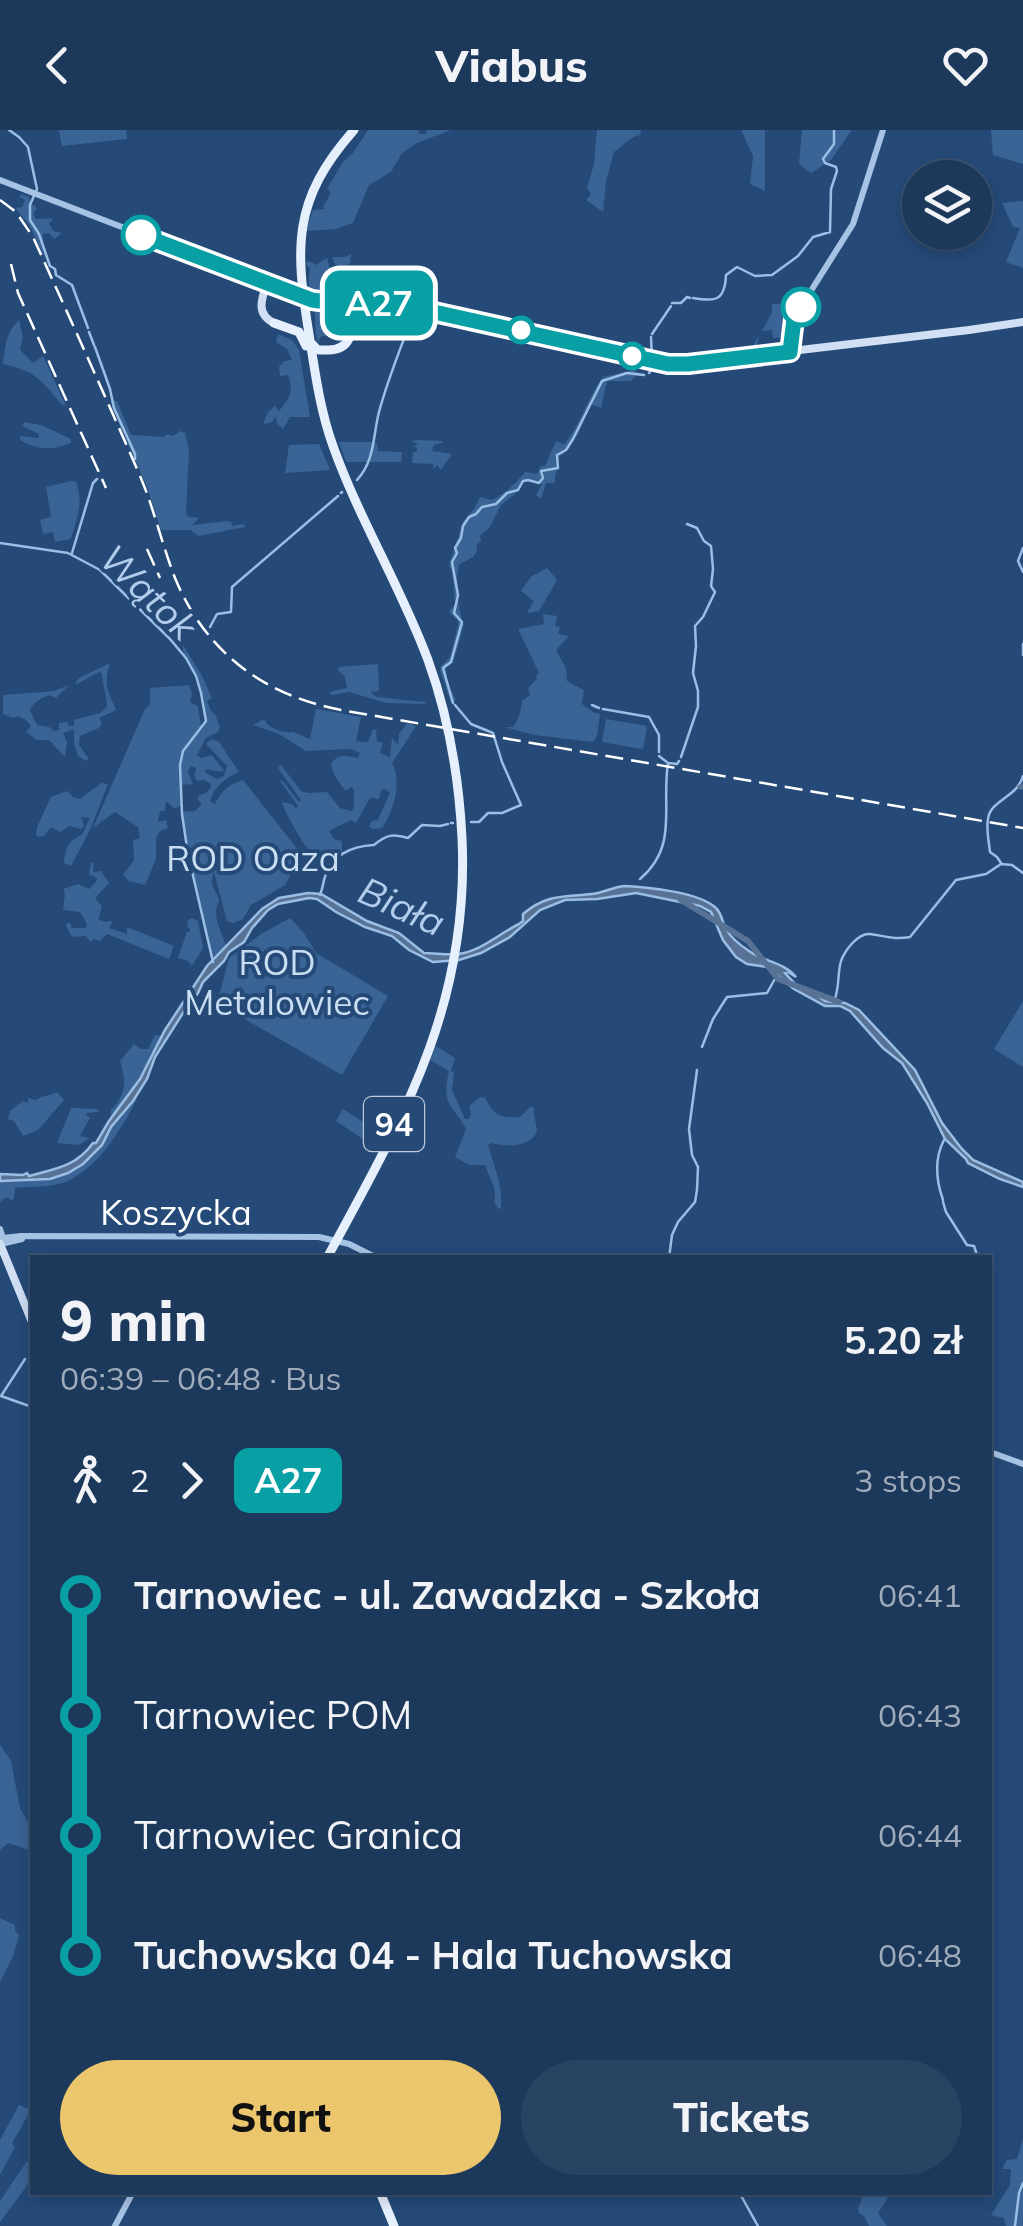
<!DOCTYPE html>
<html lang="en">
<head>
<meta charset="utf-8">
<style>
  :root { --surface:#1c385a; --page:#294363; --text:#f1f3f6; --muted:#a0acbb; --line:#3a5270; --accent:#ecc66c }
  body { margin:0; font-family:Mulish,sans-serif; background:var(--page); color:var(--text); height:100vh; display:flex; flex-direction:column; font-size:38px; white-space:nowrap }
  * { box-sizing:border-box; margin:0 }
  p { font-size:32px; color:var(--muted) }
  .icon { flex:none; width:55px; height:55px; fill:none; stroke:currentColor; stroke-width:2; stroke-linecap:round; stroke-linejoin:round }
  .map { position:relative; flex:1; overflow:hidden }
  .sheet { position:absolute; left:30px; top:1125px; width:962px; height:940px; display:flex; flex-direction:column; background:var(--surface); border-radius:0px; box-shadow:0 5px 15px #0003,0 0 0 2px var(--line) }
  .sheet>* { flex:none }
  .badge { padding:0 20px; border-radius:15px; font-size:35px; line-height:65px }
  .buttons { position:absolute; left:902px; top:30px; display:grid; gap:20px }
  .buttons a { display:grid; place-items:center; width:90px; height:90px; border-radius:50%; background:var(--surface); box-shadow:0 5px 15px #0003,0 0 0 2px var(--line); font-size:50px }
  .map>.badge { position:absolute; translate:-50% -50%; box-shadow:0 0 0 5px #fff }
  .legs { display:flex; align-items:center; gap:15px; height:110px; padding:0 30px; font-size:32px }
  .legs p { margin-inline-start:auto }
  .summary { display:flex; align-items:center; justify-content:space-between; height:170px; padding:0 30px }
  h1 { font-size:55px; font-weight:800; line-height:75px }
  .primary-button { display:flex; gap:20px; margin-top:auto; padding:20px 30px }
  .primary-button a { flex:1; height:115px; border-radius:60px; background:var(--accent); color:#111; font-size:40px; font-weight:800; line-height:115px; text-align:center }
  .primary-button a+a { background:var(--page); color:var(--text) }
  ul { padding:0 30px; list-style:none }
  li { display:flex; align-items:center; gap:35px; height:120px; font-size:38px }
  li i { display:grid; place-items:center; width:15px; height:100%; margin:0 12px; background:currentColor }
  li i::after { content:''; width:25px; height:25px; margin:-12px; border:8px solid; border-radius:50%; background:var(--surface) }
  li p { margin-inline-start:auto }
  li:first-child i { background:linear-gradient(#0000 50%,currentColor 0) }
  li:last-child i { background:linear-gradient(currentColor 50%,#0000 0) }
  header { display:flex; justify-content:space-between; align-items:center; height:130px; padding:0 30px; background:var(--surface); font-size:45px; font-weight:800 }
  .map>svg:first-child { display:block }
  .green { fill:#396495 }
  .water { fill:#577294; stroke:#9bbee4; stroke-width:2.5 }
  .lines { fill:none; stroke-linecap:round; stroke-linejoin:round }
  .stream { stroke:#9bbee4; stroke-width:2.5 }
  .canal { stroke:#577294; stroke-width:5 }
  .river { stroke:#577294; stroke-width:6 }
  .tertiary { stroke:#a7c3e3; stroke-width:6 }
  .secondary { stroke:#d0dff3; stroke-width:8 }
  .primary { stroke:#e6effc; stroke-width:9 }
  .rail { stroke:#fff; stroke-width:2.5; stroke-dasharray:18 8; stroke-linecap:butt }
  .line-1-casing { stroke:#fff; stroke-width:22 }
  .line-1 { stroke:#08a0a4; stroke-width:15 }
  .stop-1-dot { fill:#fff; stroke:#08a0a4; stroke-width:5 }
  .labels { text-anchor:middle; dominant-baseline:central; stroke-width:8; stroke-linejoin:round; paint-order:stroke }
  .shield { fill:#254a78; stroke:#bec9d6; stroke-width:2.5 }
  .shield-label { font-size:32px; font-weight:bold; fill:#fff }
  .park-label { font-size:35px; fill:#c9ddf3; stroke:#254a78 }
  .street-label { font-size:35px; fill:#fff; stroke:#254a78 }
  .water-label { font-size:38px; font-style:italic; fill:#b2cdeb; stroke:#254a78 }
</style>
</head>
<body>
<header><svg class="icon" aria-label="back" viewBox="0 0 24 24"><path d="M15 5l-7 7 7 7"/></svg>Viabus<svg class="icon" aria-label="heart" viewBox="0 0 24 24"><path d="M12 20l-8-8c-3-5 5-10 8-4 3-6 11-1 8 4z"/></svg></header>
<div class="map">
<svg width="1023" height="2096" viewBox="0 0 1023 2096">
  <rect width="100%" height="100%" fill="#254a78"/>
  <path class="green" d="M59,0h67l1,9 -65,7z
    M368,0h51v4h7l1,-4h24l-34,13 -15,10 -11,19 -22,13 -16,38 -17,6 -30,2 7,-21 12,-1 -2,-2 8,-14 -4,-4 16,-27 10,-9z
    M597,0h44l-1,5c-11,2 -17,11 -26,17l-8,29 -3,31 -17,-12 5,-6 -4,-6 7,-24z
    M741,0h24v61l-15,-7 3,-28z
    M802,0h50l-21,30 -20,13 -12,-9z
    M991,0h32v34l-30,-9z
    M21,64l8,3 2,8h4l2,4 -4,4 3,6 15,-1 2,2 -4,3 4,8 9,2 -8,6 -5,-6 -6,1 1,23 -14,-31 -15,-18 7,-1 3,-7 -6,-3z
    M1023,71v67l-17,-6 14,-34 -7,-1 -11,-24z
    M351,124l-1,10 -11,2 3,11 -11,6 16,4 3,4h-7l-2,2 -33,-3 2,-21 -5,-6 4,-2 7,4 11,-7 3,11 6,-3 -4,-9h13z
    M314,173l24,10 3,-5 8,-1 -2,27 -4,7 -5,1 -4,-6h-13l-3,7 -2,-9z
    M772,174h16l4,8c-3,10 -3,28 -8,36l-30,4 -1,-6 6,-11 -3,15 5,-1v-4h3l4,5 2,-5 13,-2 -1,-6 -9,1 -1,-8 -10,1 10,-19z
    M19,190l4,17 -3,13 13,13 10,-7 23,50 -4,-1c-22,-26 -25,-33 -59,-41 2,-17 3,-32 16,-44z
    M278,204l14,6 7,10 11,67h-20l-7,12 -6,-5 -1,-8 -4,6 -9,2 5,-12 7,-6 4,5c11,-14 15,-19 9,-36l-8,1 -1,-9 5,-6 8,-1 -5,-11 -11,-7z
    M634,240l10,6h-9l-4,5h-24l-6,27 -11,-4c-7,21 -16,44 -33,54 2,12 -3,16 -2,25h-9l-5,16 -5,-4 6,-11 -14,-6 -5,2 -8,14 -14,11 -11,22 -10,9 1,5 -4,3c1,16 -9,14 -18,21 -4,14 -1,47 5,60l-11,38 -7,4 1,15 9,18 -5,3 -11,-33 1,-4 9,-9 8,-32v-4l-9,-9 6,-8 -3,-33 -3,-6 14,-43 11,-13 6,-12 12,3c13,-7 24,-16 33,-28l12,2 4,-8h4l11,-25 8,3c16,-17 23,-46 39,-67z
    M111,271h6l14,34 33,2 3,-3 6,2 7,-5 5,2 4,17 -3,64 3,3 10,1 -7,7 35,-4 4,1 1,4 12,-2 1,3 -46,9 -9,-6h-29l-14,-43 -35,-79z
    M24,292l17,3 30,14v4c-20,8 -32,7 -51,-3v-4l18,2 1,-4 -17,-8z
    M418,310l24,1v2l-8,2 -2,6 20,3 -11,16 -4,-5 -2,3h-2v-4l-21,-1 1,-11h4v-4l-3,-2 4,-2 -7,-3z
    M339,312h33l5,2 1,7 24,1 -1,10h-55z
    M319,314l11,26 -45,3 4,-28z
    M71,351l5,1c8,22 1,35 -5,57l-16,3 -2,-10 -10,2 -3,-14 11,-3 -5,-30z
    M547,438l10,12 -18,31 -12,2 7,-12 -13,-10 1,-2 10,-13z
    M543,484l14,2 -2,10 5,1 -2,7 11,2 -13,14 10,18 1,13 17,9 -2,14 11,8 7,2 -3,22 -4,6 -59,-7 -30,-8h9c6,-7 8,-18 9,-26l8,-6 -2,-7 9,-9 -1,-3 3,-3 -21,-44 26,-5z
    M183,515l18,29 11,24 -5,3 4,10 4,3 5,13 -2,5 -12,6 -9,17 4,3 11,-3 12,16c-7,2 -13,-3 -19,-1l1,3 11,6 7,-3 3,-10 -21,-22 5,-5 8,3 20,30c-13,5 -25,15 -29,29l5,3c6,-13 14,-20 28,-24l59,75 -17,30 -34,20 -8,14 -9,4 -7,-2 -13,-49c-6,13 2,17 5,28 -8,17 3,32 8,48l-15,14 -26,-112 -5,-38 14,-1 7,-7 -4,-4v-4l8,-3 5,-6 -1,-4 -6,-3 -7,1 -3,-5 2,-8 -5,-2 -3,6 5,12 -12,1v20l-6,4 -9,-8 -1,10h-5l-2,11 8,-2 2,8 -8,3 -4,7v21l-11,26 -16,-4 -6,-6 11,-15 -1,-20 7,-2 -2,-11 -23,-15 -22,16 52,-119 5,-5v-16l39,-3 3,8 -2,9 8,4 3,20 3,-2c4,-15 -2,-35 -9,-49 -5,-11 -13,-18 -12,-30z
    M110,533c-7,22 -2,28 6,47l-17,8 3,5 -3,5 -19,8 -1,9 10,14 -3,2 -8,-5 -4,-13v-14l-11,4 4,9 -2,15 -16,-17h-12l-11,-8 5,-6 -5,-6 -8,-4 -5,2 -10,-4v-19l51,-4 15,-6 -13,13 -7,-3c-7,3 -18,8 -19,16l7,14 12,2 5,4 5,-1v-7l8,-1 2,4h5v-6l26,-7 7,-6v-4l-6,-32 -24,13 -1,-2 3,-4z
    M378,534l1,27 -8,1 1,2 5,3 48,5v2l-39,-1 -37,-11 -17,3 -3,-3 18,-4 -2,-11 -7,-7 1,-3z
    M316,579l45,8 -5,24 12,1 5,-13 3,1 1,11 6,2 -3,10 10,4 2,-19 6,7 1,-11 8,-11 9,3 -24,37c10,19 2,48 -10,65l-10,1 -3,-3 3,-5 6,-1 12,-27 -5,-4 -4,1 -2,9 -9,-1 -14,25 -5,-3 -22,11 5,8 8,2v10l-6,4 -12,-3 -10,5c-10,-11 -27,-40 -32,-55l9,2 5,4 2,-2 -18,-25 2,-1 17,22 2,-2 -23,-32 3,-3 20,26 7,2 19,-1 13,16 11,3 3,-3v-18l-3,-3 -5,4c-7,-8 -13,-16 -15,-27 8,-12 17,-7 27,-6l2,-5 -9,-4 -45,2 -27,-17 -26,-9 11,-6c3,9 18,14 29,13l17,7z
    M606,589l41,7 -4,23 -41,-7z
    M101,653l7,1 -18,46 -19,36 -7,-3c2,-16 3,-21 18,-28l8,-17 -9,-1 3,9 -3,3 -12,-3 -9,6 -9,-5 -7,9 -5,1 -3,-2 1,-8 14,-30 16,-6 6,6 7,2z
    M94,732l-1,10 8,-1 8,12 -14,15 7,8 -4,13 7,3 8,-1 -4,7 18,6v-7l47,19 -5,13 -62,-25 -7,7 -6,-2 -4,3 -4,-6 -14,1 -6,-11 1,-3h3l2,5h14l1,-4 -7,-12 -17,-2 2,-16 -2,-5 15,-5 11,5 7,-7 1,-4 -8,-4 2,-11z
    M192,788l6,3 5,27 -11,18 -4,-5 -10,-3 9,-26h3v-4l-3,-1 1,-7z
    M290,788l14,15 12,20 72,43 -46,79 -125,-72 12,-45 32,-24z
    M1023,871v66l-29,-18z
    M155,905l7,1 -22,43 -29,38v-7c16,-16 15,-30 9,-49l14,-17 7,5h7z
    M436,916l19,12 -4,13 3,2 -2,17 13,29h4l2,-5 -2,-8 11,-9 5,1c9,18 16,20 35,19l10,-10h3l4,24c-7,17 -30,16 -46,12l-3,2c6,22 15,39 13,63l-3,1 -4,-7c4,-13 -5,-25 -9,-37h-15l-15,-8 11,-28c-14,-26 -25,-24 -17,-58l-19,-11z
    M57,962l7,8 -26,30 -15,6 -9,-15 -6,-2 2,-8 13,-10 5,2v-5l8,2c7,-5 14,-4 21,-8z
    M135,967l2,2c-16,31 -40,71 -74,84 -15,5 -32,3 -48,5l-1,11 -4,2 -1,-3h-4l-5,4v-21c39,0 73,-1 99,-34 5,-6 7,-14 12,-20 8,-10 17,-19 24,-30z
    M71,978l26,1 2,3 -12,1 -1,2 4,3 -10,18 9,2 -10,7 -22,-2z
    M343,979l34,22 -4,15 -37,-25z
    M0,1615l11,16 9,47 12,21v22l-24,-8 -8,7z
    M0,1788l15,7v5l4,5 -6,21 -13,26z
    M19,1975l12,5 -19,33 3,4 -15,28v-35z
    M1023,2009v87h-17l-2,-8 -13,-3 19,-30 1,-16h-9l5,-9 10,-1z
    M27,2031l5,4v14l-32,43v-21z
    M858,2063h15l2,5 6,-5h10l-13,20 9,13h-18l-5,-10 -5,-3 -1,-5 4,-9z"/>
  <path class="water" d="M624,756c23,1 75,6 92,22 6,6 6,14 10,21 5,9 14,16 23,22 15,11 35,11 47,26l-8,-5 -3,1 12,13 18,7 10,8 20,2 14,7 56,60 27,53 19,25 12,12 50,22v5l-23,-8 -32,-16 -2,-4 -21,-20 -18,-36 -25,-40 -19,-15 -33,-37 -10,-5h-15l-31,-17 -27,-22 -20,-3 -11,-7 -13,-17 -12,-28 -11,-6 -64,-13 -39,6 -32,1 -25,10 -30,27 -29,16 -22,7 -26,2 -24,-12 -17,-14 -27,-9 -29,-15 -19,-13 -8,-1 -31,6 -10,6 -16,18 -8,14 -15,10 -5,9 -21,21 -5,11 -15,20 -28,44 -8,22 -14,22 -22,26 -9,18 -19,19 -15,9 -18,6 -50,2v-7l23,1 4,-2 2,3c25,-7 47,-9 64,-33h3l13,-22 31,-42 25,-49 42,-64 55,-57 17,-11 29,-5 13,1 46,27 32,12 25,20c11,0 23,2 34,1 22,-2 42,-21 61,-30l4,-3v-7c24,-20 40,-17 69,-20 11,-1 21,-7 32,-8z"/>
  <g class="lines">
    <path class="stream" d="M9,0l10,7 9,10 9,42 -7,16v15l9,14 11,32 5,3 1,6 16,10 16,43
      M693,168c22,4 32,3 33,-23l11,-8 18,9 17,-1 26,-19 15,-19 17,-5 1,-43 6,-18 -1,-4 -11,-4 -2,-4 11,-15v-14
      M672,173h9l6,-6 3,1
      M89,202l5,13
      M652,204l19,-28
      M651,207l1,21
      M95,217l15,42 4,19 21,46v5
      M649,243l5,-7
      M357,350c18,-19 16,-45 22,-68 9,-34 23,-67 35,-100
      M341,363l1,-1
      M0,413l68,10 32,17 70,69 16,19 10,18 5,17 5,28 -23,30 -3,14 2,49 6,40 25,108
      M1023,418l-5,13 5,11
      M72,423l21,-70 4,-4
      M210,497l7,-13 14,-2 1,-25 106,-91
      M1023,514v11
      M453,573l-10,-35 8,-6 11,-40 -8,-9 4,-18 -6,-33 5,-9 -2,-5 6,-10 2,-12 6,-9 7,-3 6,-7 14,-3 11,-11 11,-3 5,-9 5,-1 11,3 4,-5 -2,-7 17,-3 -1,-13 9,-5 7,-11 29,-58 25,-8 17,2
      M455,575l16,19 22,9 9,29 19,43 -19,8h-14l-9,9h-8
      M592,575l7,3
      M603,579l46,8 10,18v17
      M659,626l9,7 9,1 2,-3
      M681,627l17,-50v-16l-5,-18 3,-27 -1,-20 8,-9 12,-25 -4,-6 2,-17 -2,-23 -7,-5 -7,-13 -10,-4
      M451,693h2
      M1001,733l-4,-6 -7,-5c-1,-10 -4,-23 -2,-33 2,-19 30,-22 35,-43
      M640,749c39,-33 21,-72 28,-116
      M320,765c2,-5 3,-10 4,-15 5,-24 27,-34 50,-35 12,-10 19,-12 34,-7l14,-13 18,1 8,-2
      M834,871c6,-13 3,-27 7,-40 4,-11 17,-28 29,-27 15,2 25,6 40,3l46,-57 30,-6 15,-10 11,1 11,8
      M702,917l11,-28 14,-22 40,-4 9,-16 2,2
      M943,1070c-7,-20 -9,-41 1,-60
      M943,1072l3,10 21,33 7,1 4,12
      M669,1128l3,-23 6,-13 17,-20 2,-12 1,-23 -6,-12 -3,-26 8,-59
      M1,1266l24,-37
      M1,1266l31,11
      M739,2062l19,34
      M1015,2096l4,-33 4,-10"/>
    <path class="canal" d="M1020,657h3"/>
    <path class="river" d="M681,770l67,41 30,38 61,23"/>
    <path class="tertiary" d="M0,50l267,103
      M789,221l8,-38 56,-89 30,-94
      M0,1099l3,9 18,-2 298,1 30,7 28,14
      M0,1110l1,4 21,-5
      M990,1322l33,12
      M115,2096l18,-34"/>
    <path class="secondary" d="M274,193c-18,-9 -13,-23 -7,-40l54,19 22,2 60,1 251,56 27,3 288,-34 54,-8
      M0,1114l32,78"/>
    <path class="primary" d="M274,193l25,9 7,14
      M312,214c7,7 4,6 15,6 28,1 25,-24 27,-46
      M327,1128c76,-140 143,-254 135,-420 -3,-60 -13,-120 -34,-178 -27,-73 -69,-141 -95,-214 -13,-36 -18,-74 -24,-112 -14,-87 -17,-134 45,-204
      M380,2062l14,34"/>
    <path class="rail" d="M0,70l16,12 17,25c35,77 70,154 104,232 16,35 24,73 38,109 31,75 89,117 166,132l682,118
      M11,134l7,29 88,195
      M147,419l13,29"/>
  </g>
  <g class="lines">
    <defs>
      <path id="line-1" d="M141,105l171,65 31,4h55l270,60h20l102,-12 4,-33 7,-12"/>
    </defs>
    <use href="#line-1" class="line-1-casing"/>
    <use href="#line-1" class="line-1"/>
  </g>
  <g class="stop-1-dot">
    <circle cx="141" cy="105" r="18"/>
    <circle cx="801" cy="177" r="18"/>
    <circle cx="521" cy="200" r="12"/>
    <circle cx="632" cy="226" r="12"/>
  </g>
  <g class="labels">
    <rect class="shield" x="364" y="967" width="60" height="54" rx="8"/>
    <g class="shield-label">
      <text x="394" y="994">94</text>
    </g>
    <g class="park-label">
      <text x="253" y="728">ROD Oaza</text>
      <text x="277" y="832">ROD<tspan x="277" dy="40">Metalowiec</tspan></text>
    </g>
    <g class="street-label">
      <text x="176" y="1082">Koszycka</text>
    </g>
    <g class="water-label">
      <text transform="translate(149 462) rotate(44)">Wątok</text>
      <text transform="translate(402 776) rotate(24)">Biała</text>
    </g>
  </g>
</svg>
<div class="buttons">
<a><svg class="icon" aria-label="layers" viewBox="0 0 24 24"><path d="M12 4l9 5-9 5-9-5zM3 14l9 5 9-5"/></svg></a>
</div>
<b class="badge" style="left:379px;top:173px;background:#08a0a4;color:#fff">A27</b>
<section class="sheet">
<div class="summary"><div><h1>9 min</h1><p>06:39 – 06:48 · Bus</p></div><b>5.20 zł</b></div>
<div class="legs"><svg class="icon" aria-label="walk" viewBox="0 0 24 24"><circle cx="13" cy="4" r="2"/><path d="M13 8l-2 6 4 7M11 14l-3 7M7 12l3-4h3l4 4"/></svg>2<svg class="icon" aria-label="forward" viewBox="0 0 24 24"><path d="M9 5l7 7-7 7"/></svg><b class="badge" style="background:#08a0a4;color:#fff">A27</b><p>3 stops</p></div>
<ul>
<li><i style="color:#08a0a4"></i><b>Tarnowiec - ul. Zawadzka - Szkoła</b><p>06:41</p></li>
<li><i style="color:#08a0a4"></i><span>Tarnowiec POM</span><p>06:43</p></li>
<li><i style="color:#08a0a4"></i><span>Tarnowiec Granica</span><p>06:44</p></li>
<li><i style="color:#08a0a4"></i><b>Tuchowska 04 - Hala Tuchowska</b><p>06:48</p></li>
</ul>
<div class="primary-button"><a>Start</a><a>Tickets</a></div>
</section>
</div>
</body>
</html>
